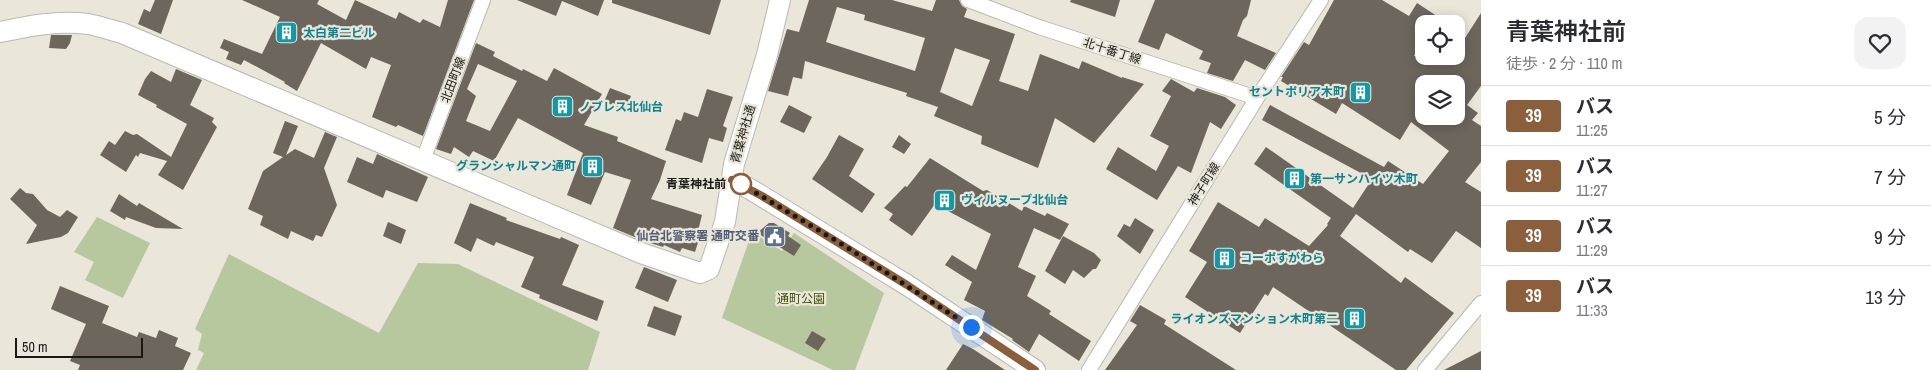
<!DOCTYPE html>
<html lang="ja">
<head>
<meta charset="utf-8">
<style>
  :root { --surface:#fff; --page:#f2f2f3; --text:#2b2b33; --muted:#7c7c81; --line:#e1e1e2 }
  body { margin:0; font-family:"Archivo Narrow","Noto Sans JP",sans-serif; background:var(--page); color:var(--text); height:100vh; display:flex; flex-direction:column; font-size:19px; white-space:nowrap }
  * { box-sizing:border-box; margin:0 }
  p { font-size:16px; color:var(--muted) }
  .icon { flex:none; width:28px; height:28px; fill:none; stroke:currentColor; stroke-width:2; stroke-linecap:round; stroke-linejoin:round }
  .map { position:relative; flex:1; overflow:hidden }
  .panel { display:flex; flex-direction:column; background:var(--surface); width:450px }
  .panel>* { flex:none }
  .badge { padding:0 10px; border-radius:4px; font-size:18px; line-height:32px }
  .tools { position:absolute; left:1415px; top:15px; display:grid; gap:10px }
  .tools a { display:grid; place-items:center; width:50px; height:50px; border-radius:10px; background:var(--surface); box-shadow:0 2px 12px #0003; font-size:25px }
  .scale { position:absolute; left:15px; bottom:12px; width:128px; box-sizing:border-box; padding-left:5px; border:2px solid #1a1814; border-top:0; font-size:14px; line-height:18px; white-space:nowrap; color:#1a1814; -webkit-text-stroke:4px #eae6da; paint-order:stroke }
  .you { position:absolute; width:25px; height:25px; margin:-12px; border:4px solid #fff; border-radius:50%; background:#1a73e8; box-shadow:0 0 0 8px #1a73e833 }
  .map>.badge { position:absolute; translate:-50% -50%; box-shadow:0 0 0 2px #fff }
  .round { display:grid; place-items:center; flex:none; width:52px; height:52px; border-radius:15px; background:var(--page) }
  .summary { display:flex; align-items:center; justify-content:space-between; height:85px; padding:0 25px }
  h1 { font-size:24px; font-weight:600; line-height:38px }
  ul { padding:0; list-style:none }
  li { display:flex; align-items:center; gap:15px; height:60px; padding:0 25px; border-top:1px solid var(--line) }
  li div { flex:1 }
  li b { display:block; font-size:19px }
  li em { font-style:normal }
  li .badge { min-width:55px; font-weight:700; text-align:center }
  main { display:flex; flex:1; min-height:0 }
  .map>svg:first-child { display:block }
  .green { fill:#b8c89e }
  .building { fill:#6c665d; fill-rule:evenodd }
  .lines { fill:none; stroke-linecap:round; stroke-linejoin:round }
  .street-casing { stroke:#bbb8ad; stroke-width:16 }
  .secondary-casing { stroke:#bbb8ad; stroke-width:22 }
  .street { stroke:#fff; stroke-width:14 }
  .secondary { stroke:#fff; stroke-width:20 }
  .line-casing { stroke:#fff; stroke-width:11 }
  .line { stroke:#8b5e3c; stroke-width:8 }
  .walk { stroke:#1a1814; stroke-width:5; stroke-dasharray:0 9 }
  .stop-dot { fill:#fff; stroke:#8b5e3c; stroke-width:2.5 }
  .labels { text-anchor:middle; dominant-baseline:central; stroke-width:4.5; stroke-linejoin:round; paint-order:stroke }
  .culture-label { font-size:12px; font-weight:bold; fill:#0d838f; stroke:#eae6da; text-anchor:start }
  .street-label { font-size:12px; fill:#1a1814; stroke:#eae6da }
  .stop-label { font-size:12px; font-weight:bold; fill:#1a1814; stroke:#eae6da; text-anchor:end }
  .service-label { font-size:12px; font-weight:bold; fill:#4e5e75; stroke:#eae6da; text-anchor:end }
  .park-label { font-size:12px; fill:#3b5100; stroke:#eae6da }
</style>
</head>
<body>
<main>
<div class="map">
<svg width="1481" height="370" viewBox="0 0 1481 370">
  <rect width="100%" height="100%" fill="#eae6da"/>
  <path class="green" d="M97,217l53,26 -27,55 -38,-18 9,-18 -20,-10z
    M752,232l30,19 12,-18 90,60 -29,77h-22l-111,-52z
    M229,254l150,79 39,-70 40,1 142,68 -12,38h-392l8,-17 -6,-3 4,-16 -7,-5z"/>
  <path class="building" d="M155,0h18l-12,34 -23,-10 6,-15 6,3z
    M242,0h77l-2,4 29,16 9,-20 41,19 3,-7 21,11 3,-4 17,8 8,-27h26l-51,136 -25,-11 -2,2 -24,-10 19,-52 -20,-8 -5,12 -45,-26 -24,48 -13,-8 1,-1 -41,-22 -3,5 -15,-6 3,-7 -9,-4 4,-9 38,15 18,-37z
    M517,0h87l-6,16 -36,-15 -6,15z
    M612,0h109l-11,35 -98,-32z
    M809,0h83l40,11 4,-11h23l3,6 5,3 -3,8 51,17 -16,47 29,10 12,-37 39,15 3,-8 40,17v-1l22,7 -50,59 -39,-25 -17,50 -57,-24 1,-8 -48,-20 4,-9 -32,-11 1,-3 -102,-32 -3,18 -9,-2 -5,19 -20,-5 19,-62 12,3zM837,7l28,8 -1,5 61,18 -10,33 -89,-29zM955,48l35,12 -18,46 -32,-14z
    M1071,0h49l-5,17 -45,-15z
    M1155,0h96l-4,16 -4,4 -6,16 39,17 -11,17 -20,-10 -12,21 -26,-8 4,-10 -12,-4 4,-8 -37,-18 -7,17 -21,-8z
    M1334,0h48l27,16 8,-13 32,21h-25v15l-10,17h42v-24l9,6 16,-25v73l-14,19 11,8 -6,7 9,6v36l-16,20 16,10v56l-25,-17 -24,32 -22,-14 -2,3 -52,-38 -16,22 61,47 4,-6 49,36 -48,57h-10l-123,-83 -5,9 -3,-2 -25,39 -55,-36 22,-35 -18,-11 29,-49 41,25 6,-9 44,28 19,-21 -1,-1 4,-6 -77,-54 12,-17 87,61 19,-29 -110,-59 8,-15 114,62 4,-6 35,23 26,-33 -38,-29 -11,18 -58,-37 -6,11 -55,-33 2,-4h-2l23,-35 5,3zM1424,84h32v32h-41l9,-15z
    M51,35h21l-2,8 -4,6 -17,-1z
    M476,43l19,9 -2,4 29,15 1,-2 24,12 7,-13 48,26 -18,31 34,12 -1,4 49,20 -6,19 -9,19 51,16 -5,20 3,1 -5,16 -13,-4 -2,4 -16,-7 -1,2 -19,-6 -31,-13 18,-48 -26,-8 -14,33 -24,-10 16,-42 -65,-35 -24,43 -21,-10 -4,6 -15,-10 -3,7 -15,-5zM478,64l39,17 -27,50 -24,-10 10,-25 -9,-7z
    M176,69l26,11 -12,25 24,13 -2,4 5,5 -34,63 -25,-15 9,-14 -27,-8 -2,4 -2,-2 -10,17 -26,-17 9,-14 6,4 10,-14 8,4 4,-1 34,23 16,-33 -31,-17 1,-2 -19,-10 7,-16 6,-8 20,11z
    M1171,79l23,13 3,-4 28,9 11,8 -15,24 -11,-7 -19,51 -13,-7 -21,34 -51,-31 12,-22 38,24 13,-25 -19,-10 21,-40 -9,-5z
    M610,88l21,8 -5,14 -22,-8z
    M707,89l26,8 -10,29 4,2 -4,14 -14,-4 -7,25 -37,-13 11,-31 5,2 3,-9 14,5z
    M789,105l23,12 -8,16 -24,-11z
    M285,121l13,5 -12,29 9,-6 19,9 11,-26 12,5 -13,31 13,37 -15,32 -6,-2 -3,6 -22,-10 -3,8 -28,-14 3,-9 -15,-7 15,-38 20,-14 -10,-4z
    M839,135l25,14 -15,27 26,18 -13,19 -50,-34 15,-22z
    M899,135l12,9 -7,10 -12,-7z
    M377,154l51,23 -11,25 -31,-12 -3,8 -36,-16 10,-25 16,7z
    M930,158l53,33 4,-1 35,21 2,-5 21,10 2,-3 22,11 -9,16 -26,-12 -16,39 18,9 -9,20 24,15 -2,3 42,27 -12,20 -40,-27 -10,18 -17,-12 1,-1 -31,-19 3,-9 -21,-11 8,-18 -27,-17 7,-10 24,15 15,-36 -56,-30 -23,32 -23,-16 4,-6 -9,-6 21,-22 2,1z
    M20,188l6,5 7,1 14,16 13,7 7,-7 11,7 -10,16 -7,4 -35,7 11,-19 -27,-26z
    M119,194l18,12 2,-3 44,26 -27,-1 -30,-11 -1,3 -15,-9z
    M470,203l37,15 -1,2 54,19 1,-2 18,8 -17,40 42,16 -7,20 -58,-23 1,-3 -19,-8 13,-30 -38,-15 -2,4 -17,-8 -6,14 -17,-9z
    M1135,218l19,12 -14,24 -23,-18 7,-12 6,3z
    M388,222l18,8 -5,14 -18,-8z
    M769,223h5l16,10 -2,3 13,9 -7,11 -37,-23z
    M1063,236l31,17 7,7 -5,9h-3l-9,9 -11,-8 -8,14 -20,-13z
    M644,267l33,13 -9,22 -33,-14z
    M60,286l49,20 -7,17 35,14 2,-5 17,6 3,-8 19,8 -3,8 16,7 -8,17h-105l2,-5 -10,-4 16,-37 -35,-15z
    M1140,305l26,15 -2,4 72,46h-131l32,-45 -7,-4z
    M654,306l28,10 -7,20 -28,-10z
    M812,331l14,8 -8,12 -13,-8z
    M963,344l10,5 32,21h-59z
    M1481,351v19h-37z"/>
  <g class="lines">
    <defs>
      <path id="street" d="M968,0l71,27 218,71
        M423,160l60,-160
        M1089,370l168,-272 64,-98
        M1425,370l56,-67"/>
      <path id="secondary" d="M0,32c29,-6 58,-12 88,-8 11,2 23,6 34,9l519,220 59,20 9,-4 16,-47 9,-58 33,-109 13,-55
        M732,180l18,9 157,96 128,85"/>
    </defs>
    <use href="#street" class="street-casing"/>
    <use href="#secondary" class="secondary-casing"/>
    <use href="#street" class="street"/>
    <use href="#secondary" class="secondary"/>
  </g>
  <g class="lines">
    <defs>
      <path id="line" d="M732,180l30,16 145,89 128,85"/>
    </defs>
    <use href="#line" class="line-casing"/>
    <use href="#line" class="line"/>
    <path class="walk" d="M741,184l99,59 131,84"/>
  </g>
  <defs>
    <symbol id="building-square" viewBox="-11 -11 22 22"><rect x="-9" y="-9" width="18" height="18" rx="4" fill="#0f9aa8" stroke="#eae6da"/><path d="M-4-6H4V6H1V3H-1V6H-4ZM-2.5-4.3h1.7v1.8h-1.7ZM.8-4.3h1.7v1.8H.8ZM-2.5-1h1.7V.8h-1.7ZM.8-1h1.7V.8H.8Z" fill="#fff"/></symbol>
    <symbol id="civic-square" viewBox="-11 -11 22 22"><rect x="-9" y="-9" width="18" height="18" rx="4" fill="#5c6f8a" stroke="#eae6da"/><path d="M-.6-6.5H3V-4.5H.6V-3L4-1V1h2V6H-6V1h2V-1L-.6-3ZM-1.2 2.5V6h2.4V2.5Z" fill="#fff"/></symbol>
  </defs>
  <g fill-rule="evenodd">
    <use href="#building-square" x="274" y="20" width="25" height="25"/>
    <use href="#building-square" x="1348" y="80" width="25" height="25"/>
    <use href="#building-square" x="550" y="94" width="25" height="25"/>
    <use href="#building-square" x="580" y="154" width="25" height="25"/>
    <use href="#building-square" x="1282" y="166" width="25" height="25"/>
    <use href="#building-square" x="932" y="188" width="25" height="25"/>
    <use href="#civic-square" x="762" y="224" width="25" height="25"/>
    <use href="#building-square" x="1212" y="246" width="25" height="25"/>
    <use href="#building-square" x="1342" y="306" width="25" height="25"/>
  </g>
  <circle class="stop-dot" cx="741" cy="184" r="10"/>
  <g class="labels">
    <g class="culture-label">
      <text x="303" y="33">太白第二ビル</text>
      <text x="1345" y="92" text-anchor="end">セントポリア木町</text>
      <text x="579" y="107">ノブレス北仙台</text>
      <text x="576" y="166" text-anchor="end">グランシャルマン通町</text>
      <text x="1310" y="179">第一サンハイツ木町</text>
      <text x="961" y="200">ヴィルヌーブ北仙台</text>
      <text x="1240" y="258">コーポすがわら</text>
      <text x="1338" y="319" text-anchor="end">ライオンズマンション木町第二</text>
    </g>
    <g class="street-label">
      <text transform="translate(1112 51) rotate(18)">北十番丁線</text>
      <text transform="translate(453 80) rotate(-69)">北田町線</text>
      <text transform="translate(743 134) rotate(-74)">青葉神社通</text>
      <text transform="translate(1204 184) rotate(-58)">神子町線</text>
    </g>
    <g class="stop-label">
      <text x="726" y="184">青葉神社前</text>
    </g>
    <g class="service-label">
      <text x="759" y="236">仙台北警察署 通町交番</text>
    </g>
    <g class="park-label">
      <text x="801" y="299">通町公園</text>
    </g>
  </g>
</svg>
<div class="tools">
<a><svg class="icon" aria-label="locate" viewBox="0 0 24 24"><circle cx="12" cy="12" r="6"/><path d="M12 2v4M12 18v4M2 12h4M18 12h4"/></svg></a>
<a><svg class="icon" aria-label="layers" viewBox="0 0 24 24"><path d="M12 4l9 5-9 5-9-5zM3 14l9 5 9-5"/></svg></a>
</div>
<div class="scale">50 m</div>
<div class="you" style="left:971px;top:327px"></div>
</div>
<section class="panel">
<div class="summary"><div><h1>青葉神社前</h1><p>徒歩 · 2 分 · 110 m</p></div><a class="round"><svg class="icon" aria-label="heart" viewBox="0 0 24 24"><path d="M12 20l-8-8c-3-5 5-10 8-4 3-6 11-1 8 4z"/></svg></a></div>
<ul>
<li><span class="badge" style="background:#8b5e3c;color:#fff">39</span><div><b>バス</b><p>11:25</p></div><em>5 分</em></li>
<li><span class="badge" style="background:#8b5e3c;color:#fff">39</span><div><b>バス</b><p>11:27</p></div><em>7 分</em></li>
<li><span class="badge" style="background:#8b5e3c;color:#fff">39</span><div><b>バス</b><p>11:29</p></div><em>9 分</em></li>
<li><span class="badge" style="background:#8b5e3c;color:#fff">39</span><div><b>バス</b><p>11:33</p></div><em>13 分</em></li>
</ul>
</section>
</main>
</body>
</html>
